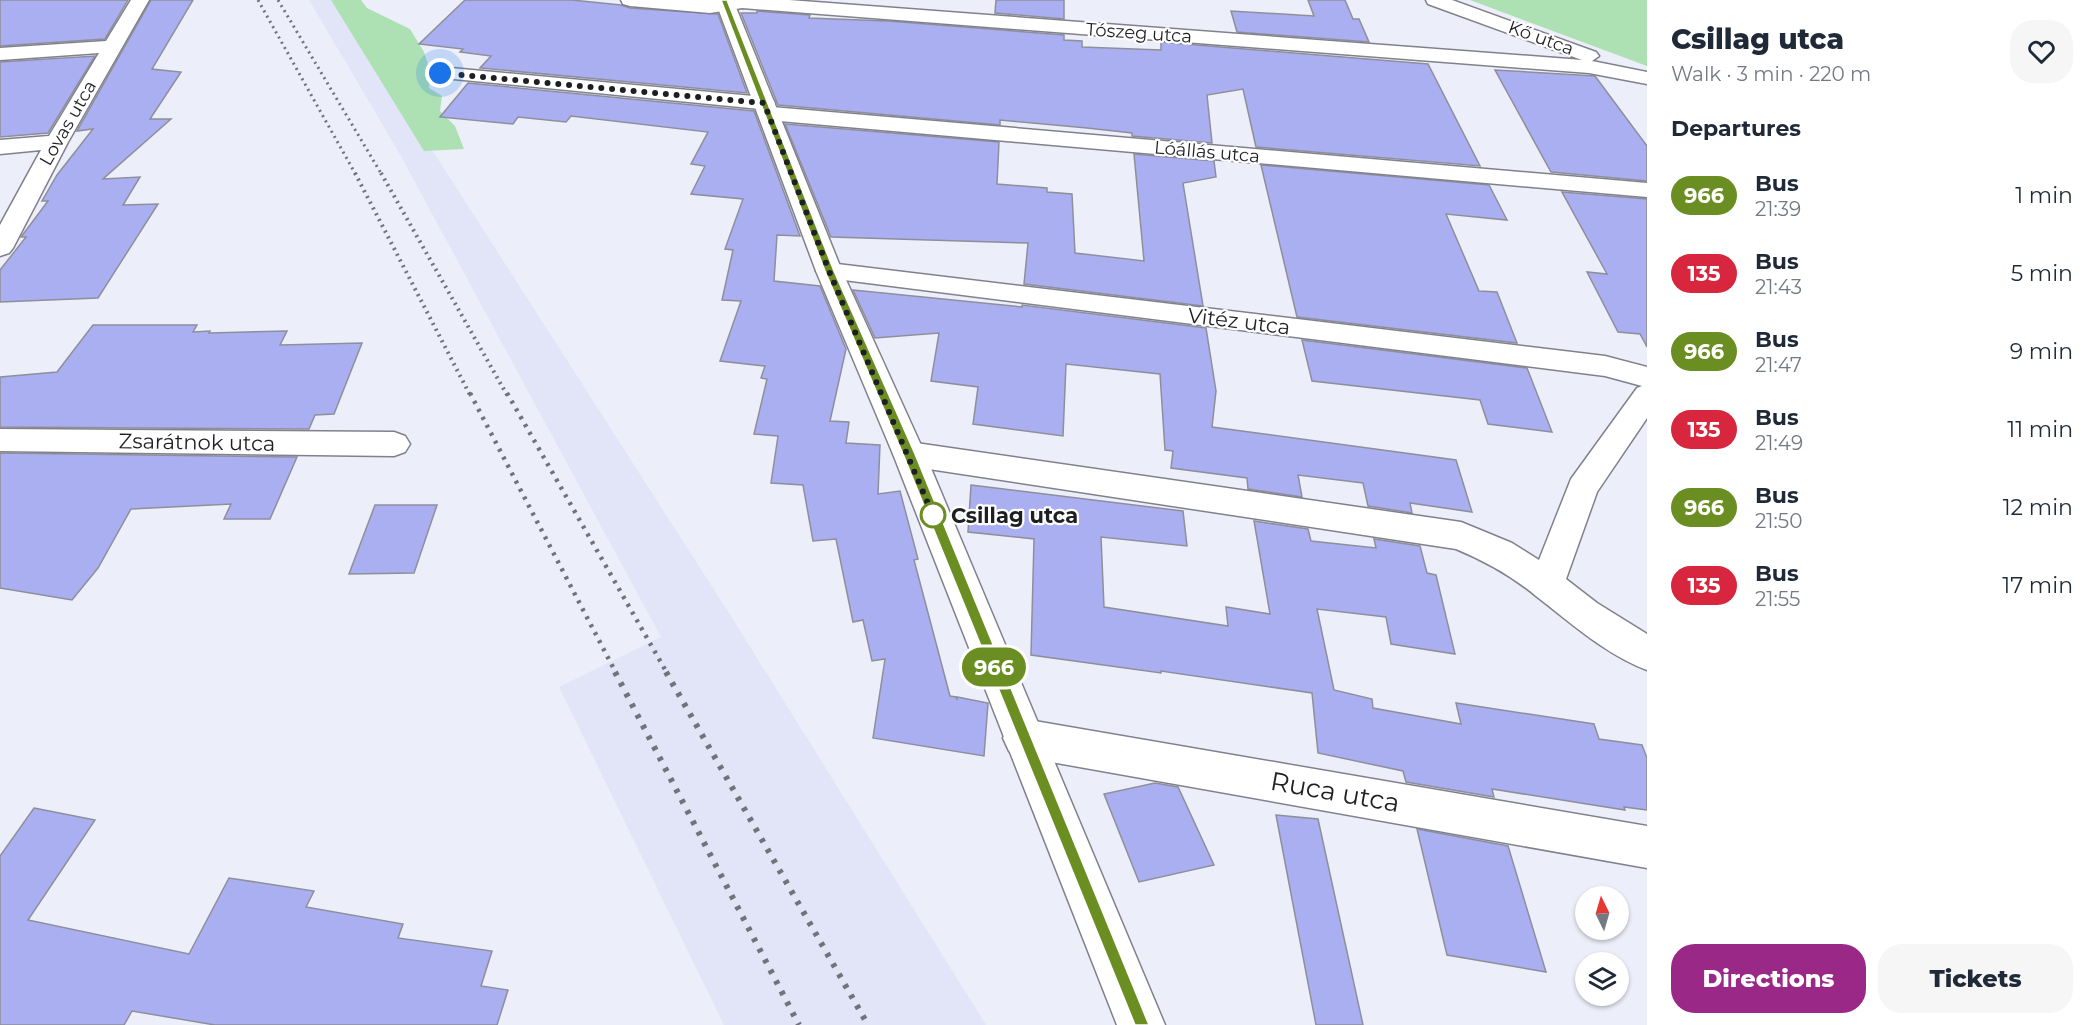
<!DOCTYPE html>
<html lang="en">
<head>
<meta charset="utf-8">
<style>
  :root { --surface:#fff; --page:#f6f6f7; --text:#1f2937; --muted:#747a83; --accent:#992887 }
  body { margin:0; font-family:Montserrat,sans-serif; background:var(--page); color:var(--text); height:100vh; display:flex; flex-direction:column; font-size:22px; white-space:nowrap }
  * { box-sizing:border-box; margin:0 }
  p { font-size:20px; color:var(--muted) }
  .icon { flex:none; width:33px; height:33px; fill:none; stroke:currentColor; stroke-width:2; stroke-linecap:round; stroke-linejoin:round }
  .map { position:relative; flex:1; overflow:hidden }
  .side { display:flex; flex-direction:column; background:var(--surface); width:450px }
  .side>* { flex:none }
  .badge { padding:0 12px; border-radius:20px; font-size:21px; line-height:39px }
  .needle { width:39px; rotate:355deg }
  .fabs { position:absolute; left:1575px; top:886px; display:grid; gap:12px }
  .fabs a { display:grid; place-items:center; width:54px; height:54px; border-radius:50%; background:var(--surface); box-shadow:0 2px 4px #0004; font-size:30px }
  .you { position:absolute; width:30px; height:30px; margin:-15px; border:4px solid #fff; border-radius:50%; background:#1a73e8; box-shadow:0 0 0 9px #1a73e833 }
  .map>.badge { position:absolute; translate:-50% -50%; box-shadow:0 0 0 3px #fff }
  h2 { padding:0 24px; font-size:22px; line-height:54px }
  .round { display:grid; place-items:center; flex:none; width:63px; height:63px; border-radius:24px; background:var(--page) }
  .headline { display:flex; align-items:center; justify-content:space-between; height:102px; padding:0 24px }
  h1 { font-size:28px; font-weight:800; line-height:45px }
  .cta { display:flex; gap:12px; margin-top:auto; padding:12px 24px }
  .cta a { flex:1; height:69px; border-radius:24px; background:var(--accent); color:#fff; font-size:24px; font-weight:800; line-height:69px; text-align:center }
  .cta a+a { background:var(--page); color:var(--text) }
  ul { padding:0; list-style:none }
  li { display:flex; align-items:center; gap:18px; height:78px; padding:0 24px }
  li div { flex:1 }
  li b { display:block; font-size:22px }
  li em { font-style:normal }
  li .badge { min-width:66px; font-weight:700; text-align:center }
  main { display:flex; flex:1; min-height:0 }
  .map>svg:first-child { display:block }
  .built { fill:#e2e4f8 }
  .green { fill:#ade1b3 }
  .building { fill:#a9aff1; stroke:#8e8f9a; stroke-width:1.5 }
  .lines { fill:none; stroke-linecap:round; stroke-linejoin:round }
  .minor-casing { stroke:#80818c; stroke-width:3 }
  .tertiary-casing { stroke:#80818c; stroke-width:3 }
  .minor { fill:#fff; fill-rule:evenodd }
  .tertiary { fill:#fff; fill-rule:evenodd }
  .rail-far3 { stroke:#72737a; stroke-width:3; stroke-dasharray:2 4; stroke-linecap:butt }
  .rail-far2 { stroke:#72737a; stroke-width:4; stroke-dasharray:2 4.5; stroke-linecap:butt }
  .rail-far1 { stroke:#72737a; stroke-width:4.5; stroke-dasharray:3 6; stroke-linecap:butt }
  .rail { stroke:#72737a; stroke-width:6; stroke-dasharray:4 8; stroke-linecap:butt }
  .line { fill:#6b8e23; stroke:#fff; stroke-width:1.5 }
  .walk { stroke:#1e1f23; stroke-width:6; stroke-dasharray:0 10.8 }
  .stop-dot { fill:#fff; stroke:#6b8e23; stroke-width:3 }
  .labels { text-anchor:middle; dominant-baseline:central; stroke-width:4.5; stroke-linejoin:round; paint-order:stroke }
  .far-street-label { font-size:18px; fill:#1e1f23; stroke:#fff }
  .street-label { font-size:21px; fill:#1e1f23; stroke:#fff }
  .stop-label { font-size:21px; font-weight:bold; fill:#1e1f23; stroke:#fff; text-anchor:start }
  .near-street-label { font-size:26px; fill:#1e1f23; stroke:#fff }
</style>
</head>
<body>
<main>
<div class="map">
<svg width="1647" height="1025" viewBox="0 0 1647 1025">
  <rect width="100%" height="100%" fill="#eceef9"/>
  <path class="built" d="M309,0h27l391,610 259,415h-262l-165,-338 102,-50 -264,-488z"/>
  <path class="green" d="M331,0h30l6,8 43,21 14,23 6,19 -1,17 13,8 -2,15 15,15 9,23 -40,2z
    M1470,0h177v66z"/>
  <path class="building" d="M0,0h128l-23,39 -105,7z
    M151,0h42l-41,69 29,3 -31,47h21l-68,60 37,-2 -17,28 35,-1 -60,94 -98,4v-32l26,-33h-5l27,-36h-6l15,-26 36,-46 -16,2z
    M465,0h107l49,5 9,3 88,6 29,79 -267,-25 11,-12 -31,-4 3,-3 -44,-5z
    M996,0h68v19l-69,-6z
    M1308,0h37l8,19h6l10,23 -132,-10 -6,-21 83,5z
    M757,11l53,4 -1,3 79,3 176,14v5l18,1v6l79,3v-8l267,22 52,102 -224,-19 -13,-58 -36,6 5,48 -80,-7v-3l-45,-5 -87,-8v5l-222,-20 -37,-92h16z
    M95,56l-47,77 -48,4v-75z
    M1495,70l100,6 52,70v35l-96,-9z
    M468,83l286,28 46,125 -23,-1 -3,46 46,5 26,63 -16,72 19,1 -3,21 34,2 -2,49 22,-3 18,68 -4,1 36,136 6,1 1,3v-3l31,6 -4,53 -111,-18 12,-79 -13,2 -9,-41 -10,2 -17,-83 -23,2 -10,-56 -32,-2 7,-47 -24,-2 13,-55 -6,-1 4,-12 -45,-5 21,-60 -19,-1 11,-50 -8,-1 18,-50 -52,-5 14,-28 -14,-2 17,-32 -137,-16 -5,6 -48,-5 -5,7 -73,-7z
    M785,124l214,18 -2,42 50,4v4l25,2 3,59 69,8 -10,-107 80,7 2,16 -33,6 20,123 -179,-22 4,-41 -197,-6z
    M1261,165l228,20 18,35 -61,-6 33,77 18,1 20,51 -220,-26z
    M1562,192l85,7v148l-7,-13 -22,-2 -31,-60 20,2z
    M853,290l169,17v-2l184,23 10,63 -4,36 244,33 16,52 -62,-9 2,10 -44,-7 -5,-23 -65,-8 4,22 -54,-8 -1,-11 -76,-10 2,-17 -8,-1 -5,-76 -94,-10 -3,72 -90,-12 5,-37 -47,-6 8,-48 -64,5z
    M93,325h104l-4,7 17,-1 -1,2 78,-2 -7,14 82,-2 -28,71 -19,1 -6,14 -309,-2v-50l57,-5z
    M1302,340l225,28 25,64 -64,-8 -8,-24 -168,-19z
    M0,453l297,4 -27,62h-46l7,-15 -100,5 -33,59 -26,32 -72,-12z
    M971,485l212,26 4,35 -86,-9 3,70 124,19 -2,-19 44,7 -16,-93 54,8 3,12 65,7 -2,-9 46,7 7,27 9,2 19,79 -64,-10 -5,-27 -69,-8 17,81 38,9 1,9 88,16 -5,-21 138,21 5,15 43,6 5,13v52l-23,-3 1,3 -133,-21 2,8 -88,-15 -3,-11 -85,-18 -6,-60 -151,-22v2l-130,-18 3,-116 -66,-7z
    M375,505h62l-23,68 -65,1z
    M1155,783l23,4 36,78 -75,17 -35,-88z
    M34,808l61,12 -67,100 161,34 40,-76 85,13 -8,16 97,17 -5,14 94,13 -11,35 27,4 -11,35h-282l-83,-14 -8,14h-124v-169z
    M1276,815l42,4 45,206h-47z
    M1417,829l91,17 38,126 -99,-17z"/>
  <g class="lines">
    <defs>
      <path id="minor" d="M131,0h18l-81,142 -55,106 -4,5 -9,3v-31l41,-75 -41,4v-14l49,-4 50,-83 -99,7v-12l106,-7z
        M621,0h168l793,60 -154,-56 -2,-4h26l144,52 3,4 -7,5 55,11v12l-58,-11 -847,-65 -32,5 -80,-7 -7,-2z
        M440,67l324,30 8,1 3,5 -3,4 875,76v14l-879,-77 -8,-2 -3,-5 3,-4 -327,-32 -3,-4 3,-4z
        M829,263l776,93 42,11v51l-50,74 -31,87 31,24 50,31v36c-41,-15 -77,-48 -111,-74 -24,-20 -51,-35 -80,-47l-547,-83 -11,-4 -5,-8 5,-8 11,-4 552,80 51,21 27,17 32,-81 66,-91 5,-2 -37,-10 -785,-99 -4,-6 4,-6z
        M0,429l394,3 11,4 5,8 -5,8 -11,4 -394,-5z
        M1023,719l624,107v42l-624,-111 -14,-6 -6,-13 6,-13z"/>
      <path id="tertiary" d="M715,0h18l109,271 83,183 240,571h-48l-224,-571 -77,-183z"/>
    </defs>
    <use href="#minor" class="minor-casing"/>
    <use href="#tertiary" class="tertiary-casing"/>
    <use href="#minor" class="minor"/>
    <use href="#tertiary" class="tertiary"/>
    <path class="rail-far3" d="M258,0l98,175
      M278,0l104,175"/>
    <path class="rail-far2" d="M355,173l115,222
      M381,173l126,222"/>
    <path class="rail-far1" d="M470,393l146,280
      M507,393l160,280"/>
    <path class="rail" d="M615,672l184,353
      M666,672l202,353"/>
  </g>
  <path class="line" d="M721,0h6l107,271 81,183 234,571h-14l-232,-571 -78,-183z"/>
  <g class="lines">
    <path class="walk" d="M440,73l324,30 65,168 106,249 -2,-5"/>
  </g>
  <circle class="stop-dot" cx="933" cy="515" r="12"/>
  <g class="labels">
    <g class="far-street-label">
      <text transform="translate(1139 33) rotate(4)">Tószeg utca</text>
      <text transform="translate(1541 38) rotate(20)">Kő utca</text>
      <text transform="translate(68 123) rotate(-60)">Lovas utca</text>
      <text transform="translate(1207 152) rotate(5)">Lóállás utca</text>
    </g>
    <g class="street-label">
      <text transform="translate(1239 321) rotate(7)">Vitéz utca</text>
      <text transform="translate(197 442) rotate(1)">Zsarátnok utca</text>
    </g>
    <g class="stop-label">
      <text x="951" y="515">Csillag utca</text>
    </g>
    <g class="near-street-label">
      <text transform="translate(1335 792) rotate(10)">Ruca utca</text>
    </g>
  </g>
</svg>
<div class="fabs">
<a><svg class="needle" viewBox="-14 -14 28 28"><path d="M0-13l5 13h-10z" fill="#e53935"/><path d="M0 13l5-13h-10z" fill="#747a83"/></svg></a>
<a><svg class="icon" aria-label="layers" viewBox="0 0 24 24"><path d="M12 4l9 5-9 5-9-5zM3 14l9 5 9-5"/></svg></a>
</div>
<div class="you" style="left:440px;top:73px"></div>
<b class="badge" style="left:994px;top:667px;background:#6b8e23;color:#fff">966</b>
</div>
<section class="side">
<div class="headline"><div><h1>Csillag utca</h1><p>Walk · 3 min · 220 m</p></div><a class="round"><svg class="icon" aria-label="heart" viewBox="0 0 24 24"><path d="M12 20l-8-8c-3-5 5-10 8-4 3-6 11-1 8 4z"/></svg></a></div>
<h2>Departures</h2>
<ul>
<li><span class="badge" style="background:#6b8e23;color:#fff">966</span><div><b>Bus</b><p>21:39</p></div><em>1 min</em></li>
<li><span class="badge" style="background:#d7263d;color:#fff">135</span><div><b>Bus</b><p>21:43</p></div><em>5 min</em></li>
<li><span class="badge" style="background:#6b8e23;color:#fff">966</span><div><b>Bus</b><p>21:47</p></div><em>9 min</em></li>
<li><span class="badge" style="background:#d7263d;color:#fff">135</span><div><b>Bus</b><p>21:49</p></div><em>11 min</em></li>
<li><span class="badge" style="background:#6b8e23;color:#fff">966</span><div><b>Bus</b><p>21:50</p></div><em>12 min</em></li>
<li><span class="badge" style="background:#d7263d;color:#fff">135</span><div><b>Bus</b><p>21:55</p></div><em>17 min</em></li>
</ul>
<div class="cta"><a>Directions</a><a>Tickets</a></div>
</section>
</main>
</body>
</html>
